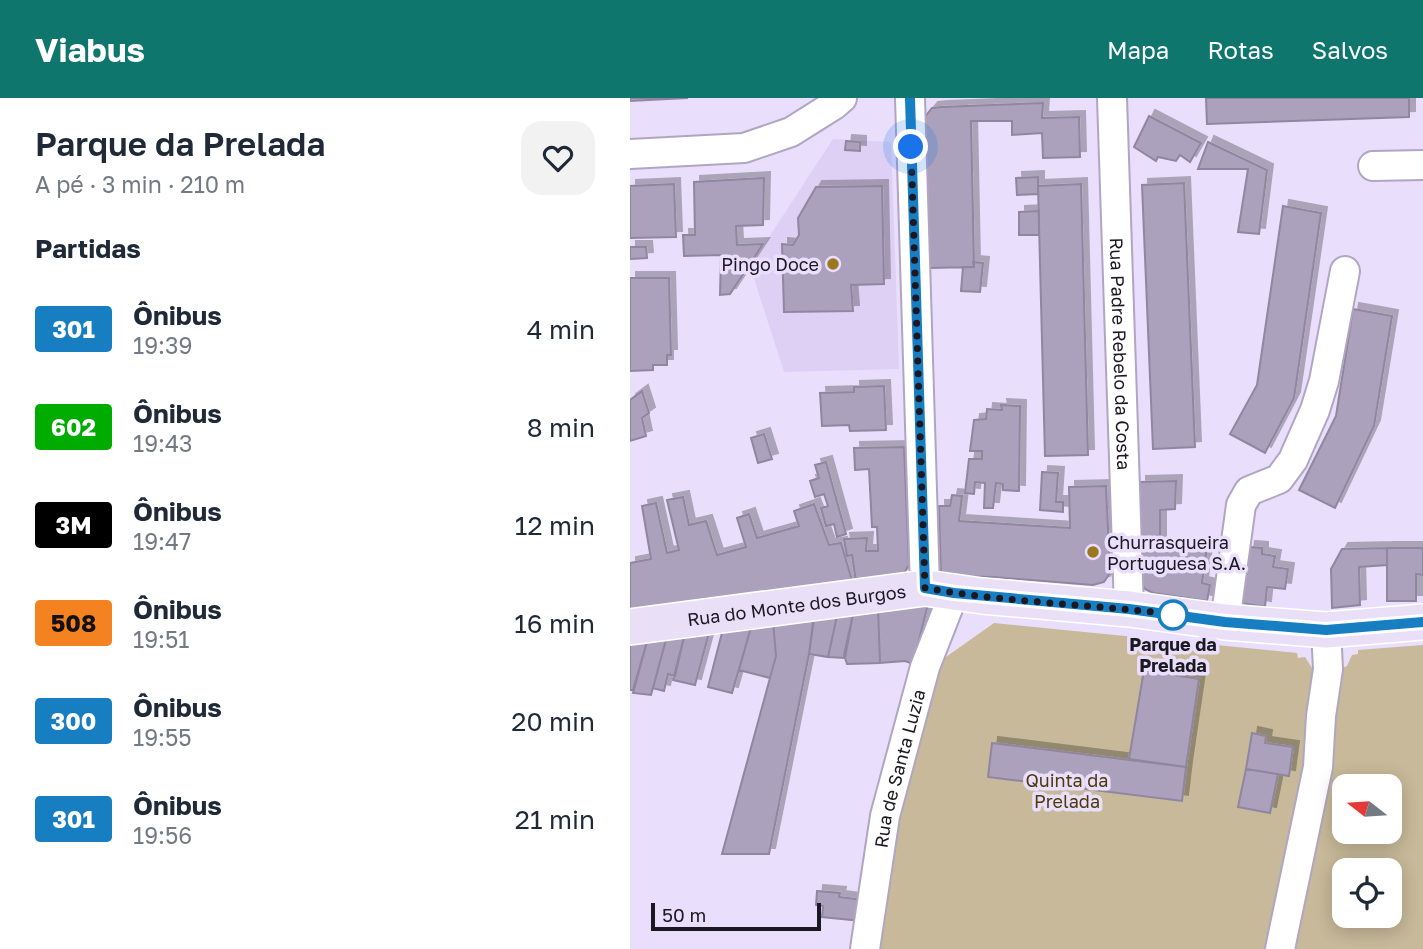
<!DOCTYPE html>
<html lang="pt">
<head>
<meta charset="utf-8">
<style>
  :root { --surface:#fff; --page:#f2f2f3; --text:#1f2937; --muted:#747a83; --accent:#0f766e }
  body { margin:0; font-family:"Golos Text",sans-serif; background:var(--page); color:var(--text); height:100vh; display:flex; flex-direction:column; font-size:26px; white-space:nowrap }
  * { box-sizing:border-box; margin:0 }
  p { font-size:23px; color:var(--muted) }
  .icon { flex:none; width:38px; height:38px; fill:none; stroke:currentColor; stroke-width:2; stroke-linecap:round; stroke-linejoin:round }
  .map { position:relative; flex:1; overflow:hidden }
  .panel { display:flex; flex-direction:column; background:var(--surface); width:630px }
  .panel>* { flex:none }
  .badge { padding:0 14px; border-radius:5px; font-size:24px; line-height:46px }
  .needle { width:46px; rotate:287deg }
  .fabs { position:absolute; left:702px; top:676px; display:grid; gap:14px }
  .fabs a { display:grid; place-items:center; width:70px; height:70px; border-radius:14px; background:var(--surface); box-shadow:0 4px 18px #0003; font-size:35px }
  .scale { position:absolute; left:21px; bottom:18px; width:170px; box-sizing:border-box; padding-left:7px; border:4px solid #1c1822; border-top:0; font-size:19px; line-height:24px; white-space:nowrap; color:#1c1822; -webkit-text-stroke:5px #e9defb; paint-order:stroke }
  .you { position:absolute; width:35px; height:35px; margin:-18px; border:5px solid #fff; border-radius:50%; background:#1a73e8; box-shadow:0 0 0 10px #1a73e833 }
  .map>.badge { position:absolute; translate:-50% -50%; box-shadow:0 0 0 4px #fff }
  h2 { padding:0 35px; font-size:26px; line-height:63px }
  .round { display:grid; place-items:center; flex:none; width:74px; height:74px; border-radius:21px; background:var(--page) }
  .headline { display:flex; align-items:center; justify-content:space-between; height:119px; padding:0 35px }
  h1 { font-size:33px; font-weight:600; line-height:52px }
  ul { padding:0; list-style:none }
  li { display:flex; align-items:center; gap:21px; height:98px; padding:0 35px }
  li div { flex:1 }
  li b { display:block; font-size:26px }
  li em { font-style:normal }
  li .badge { min-width:77px; font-weight:700; text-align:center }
  header { display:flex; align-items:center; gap:42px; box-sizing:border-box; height:98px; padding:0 35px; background:var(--accent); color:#fff }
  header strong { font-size:33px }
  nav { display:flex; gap:38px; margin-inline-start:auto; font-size:24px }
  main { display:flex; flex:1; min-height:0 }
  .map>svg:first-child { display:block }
  .built { fill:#ded0f4 }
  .green { fill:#c7b999; fill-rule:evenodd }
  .building { fill:#aba1bc; stroke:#9086a0; stroke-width:2; filter:url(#shadow) }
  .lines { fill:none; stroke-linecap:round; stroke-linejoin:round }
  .minor-casing { stroke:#b1a6c2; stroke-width:32 }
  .major-casing { stroke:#fff; stroke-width:38 }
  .minor { stroke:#fff; stroke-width:28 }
  .major { stroke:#e9e0f8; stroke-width:35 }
  .line-casing { stroke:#fff; stroke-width:16 }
  .line { stroke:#187ec2; stroke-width:10 }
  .walk { stroke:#1c1822; stroke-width:7; stroke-dasharray:0 12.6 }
  .poi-dot { fill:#997821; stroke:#e9defb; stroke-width:2.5 }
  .stop-dot { fill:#fff; stroke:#187ec2; stroke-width:3.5 }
  .labels { text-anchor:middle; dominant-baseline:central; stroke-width:7; stroke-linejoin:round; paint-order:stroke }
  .poi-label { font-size:18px; fill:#1c1822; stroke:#e9defb; text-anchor:end }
  .street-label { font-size:18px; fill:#1c1822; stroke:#e9defb }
  .stop-label { font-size:18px; font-weight:bold; fill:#1c1822; stroke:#e9defb }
  .park-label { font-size:18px; fill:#4d3a07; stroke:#e9defb }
</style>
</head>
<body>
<header>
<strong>Viabus</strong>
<nav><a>Mapa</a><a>Rotas</a><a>Salvos</a></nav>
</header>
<main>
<section class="panel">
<div class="headline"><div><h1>Parque da Prelada</h1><p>A pé · 3 min · 210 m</p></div><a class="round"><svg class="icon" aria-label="heart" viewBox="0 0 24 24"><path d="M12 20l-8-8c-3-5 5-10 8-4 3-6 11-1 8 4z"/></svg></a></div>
<h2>Partidas</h2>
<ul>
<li><span class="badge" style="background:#187ec2;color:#fff">301</span><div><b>Ônibus</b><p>19:39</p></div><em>4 min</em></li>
<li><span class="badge" style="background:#00ac00;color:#fff">602</span><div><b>Ônibus</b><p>19:43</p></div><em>8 min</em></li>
<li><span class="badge" style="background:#000;color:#fff">3M</span><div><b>Ônibus</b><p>19:47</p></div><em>12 min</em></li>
<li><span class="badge" style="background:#f58220;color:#111">508</span><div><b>Ônibus</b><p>19:51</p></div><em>16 min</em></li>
<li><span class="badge" style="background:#187ec2;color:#fff">300</span><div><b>Ônibus</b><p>19:55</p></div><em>20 min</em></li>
<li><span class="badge" style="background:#187ec2;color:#fff">301</span><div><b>Ônibus</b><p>19:56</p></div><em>21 min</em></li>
</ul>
</section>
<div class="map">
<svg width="793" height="851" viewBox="0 0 793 851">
  <defs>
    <filter id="shadow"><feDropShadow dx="6" dy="-6" stdDeviation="0" flood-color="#0004"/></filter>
  </defs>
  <rect width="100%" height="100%" fill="#e9defb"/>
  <path class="built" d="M203,41l58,3 8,227 -115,3 -34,-106z"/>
  <path class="green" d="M364,525l303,30 1,5 7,-1 7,11 26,2 9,-4 5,-11 6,-1v-4l65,-5v304h-549l16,-127 39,-153zM714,688h46v45h-46zM714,772h46v45h-46z"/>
  <path class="building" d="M0,0h58l-58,3z
    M576,0h203v19l-202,7z
    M413,5l-1,15 37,-1 1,40 -37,1 -1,-25 -30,2v-14h-41l3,146 -45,1 -5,-150 8,-10 10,-1z
    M519,18l52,27 -11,19 -10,-7 -4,6 -18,-4 -2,4 -22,-14z
    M216,43l14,1v9l-15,-1z
    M578,44l59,28 -8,64 -21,-2 10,-63h-50z
    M408,79v17l-21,1 -1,-17z
    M134,80l-1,47 -27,1 1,19 26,-1 -33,50 -10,1 1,-40 -37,1 -1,-21h12l-1,-53z
    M554,85l11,264 -42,2 -11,-264z
    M44,86l2,53 -46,1v-52z
    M451,86l7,271 -43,1 -7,-270z
    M252,88l2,98 -33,1 2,26 -69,1 -2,-68 11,1 6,-10 -1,-17 18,-31z
    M653,108l38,7 -27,185 -29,55 -35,-19 27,-49z
    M409,113v24h-20v-23z
    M0,149h16l1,11 -17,1z
    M343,164l10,1 -3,29 -19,-1 2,-24h11z
    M0,180h39l2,77h-4v10h-14v5l-23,1z
    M723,211l39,7 -18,110 -39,82 -36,-18 37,-74z
    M254,288l2,44 -36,1 -1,-6 -27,1 -2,-33 34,-1v-5z
    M12,293l7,22 -7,5 4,18 -16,5v-41z
    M371,307l19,1 -1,85 -16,-1v-6l-7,-1 -3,25h-9l1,-25 -10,-1 -1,12 -9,-1 4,-34h13v-8h-12l4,-31 12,-1 1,-10 15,1z
    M134,336l8,25 -14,4 -7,-25z
    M274,349l5,118 -5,8 -7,4 -41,5 -4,-27 -5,1 -3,-17 23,-1 -1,13h12l-1,-24h-5l-3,-58 -14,1 -1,-22z
    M196,364l20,72 -9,3 -3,-13 -8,2 -5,-18 7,-2 -4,-12 -9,3 -5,-16 9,-3 -4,-13z
    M412,374l16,1 -2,29h7v10l-23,-2z
    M546,383l-1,28 -15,1v34l47,2 -5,37 8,2 -3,16 -54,-8 -8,-4 -5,-9v-98z
    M476,388l4,87 -6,9 -11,3 -101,-8 -51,-1 -2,-70h11l2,-11 10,1 -3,25 111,7 -1,-41z
    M53,399l6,28 17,-4 11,34 29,-8 -9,-29 12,-4 8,24 42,-12 -5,-15 20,-7 15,41 12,-2 12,41 -223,29v-50l21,-4 -9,-53 14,-3 11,50 12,-3 -12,-50z
    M619,449l13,1v6l13,2 -2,11 15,2 -3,20 -18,-2 -2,20 -24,-4z
    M757,450v17l-28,2 1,38 -28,3 -1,-39 11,-20z
    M757,450h36v27l-7,-1v27h-29z
    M298,506l-15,60 -8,-3 -25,2 -2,-55z
    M248,510l2,55 -33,1 -3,-9 10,-45z
    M223,516l-8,44 -17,-1 9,-41z
    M184,517l-5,39 -40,200h-47l54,-198 -3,-35z
    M207,518l-9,41 -19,-3 5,-35z
    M143,523l3,35 -6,22 -31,-8 13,-46z
    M122,526l-20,69 -24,-6 15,-58z
    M80,531l-15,56 -22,-5 12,-47z
    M55,535l-10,43 -7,-2 -4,17 -11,-3 14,-52z
    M37,538l-16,59 -18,-2 15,-55z
    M18,540l-15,52h-3v-50z
    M514,572l55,9 -13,88 -57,-8z
    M622,635l14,3 -1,7 28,4 -4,29 -43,-7z
    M362,645l194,24 -4,34 -194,-24z
    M616,671l32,5 -8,39 -32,-6z
    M187,793l23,2 -1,4 25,3 -3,21 -39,-4 1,-11 -7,-1z"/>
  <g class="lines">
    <defs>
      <g id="minor">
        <path d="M280,0l15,490"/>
        <path id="s1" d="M482,0l17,511"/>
        <path d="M0,56l114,-6 47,-16 43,-27 8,-7"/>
        <path d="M743,68l50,-1"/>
        <path d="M595,524l16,-117 8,-14 30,-12 14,-19 22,-50 9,-29 21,-110"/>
        <path id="s2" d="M235,851l20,-133 40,-149 29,-74"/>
        <path d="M650,851l38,-182 3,-51 7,-47 -2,-39"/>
      </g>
      <g id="major">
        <path id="s3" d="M0,529l295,-39 57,8 147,13 96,13 101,8 97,-8"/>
      </g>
    </defs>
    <use href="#minor" class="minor-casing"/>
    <use href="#major" class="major-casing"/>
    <use href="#minor" class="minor"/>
    <use href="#major" class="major"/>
  </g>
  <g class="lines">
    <defs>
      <path id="line" d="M280,0l15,490 29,5 175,16 96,13 101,8 97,-8"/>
    </defs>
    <use href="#line" class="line-casing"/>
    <use href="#line" class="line"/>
    <path class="walk" d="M281,49l14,441c83,15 168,16 252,27h-4"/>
  </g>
  <g class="poi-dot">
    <circle cx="203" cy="166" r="7"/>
    <circle cx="463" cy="454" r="7"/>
  </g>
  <circle class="stop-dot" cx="543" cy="517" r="14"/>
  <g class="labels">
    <g class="poi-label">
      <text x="189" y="166">Pingo Doce</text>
      <text x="477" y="444" text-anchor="start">Churrasqueira<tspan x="477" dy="21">Portuguesa S.A.</tspan></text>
    </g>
    <g class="street-label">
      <text stroke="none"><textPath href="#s1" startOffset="256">Rua Padre Rebelo da Costa</textPath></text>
      <text stroke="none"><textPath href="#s3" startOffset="168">Rua do Monte dos Burgos</textPath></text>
      <text stroke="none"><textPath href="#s2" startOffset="184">Rua de Santa Luzia</textPath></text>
    </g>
    <g class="stop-label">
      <text x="543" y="546">Parque da<tspan x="543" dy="21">Prelada</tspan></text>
    </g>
    <g class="park-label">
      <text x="437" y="682">Quinta da<tspan x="437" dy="21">Prelada</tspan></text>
    </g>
  </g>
</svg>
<div class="fabs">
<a><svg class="needle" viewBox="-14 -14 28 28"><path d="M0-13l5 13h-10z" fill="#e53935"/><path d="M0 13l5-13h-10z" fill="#747a83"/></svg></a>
<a><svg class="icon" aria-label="locate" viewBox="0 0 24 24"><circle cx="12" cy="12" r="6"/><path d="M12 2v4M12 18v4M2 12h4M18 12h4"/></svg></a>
</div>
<div class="scale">50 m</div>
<div class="you" style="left:281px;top:49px"></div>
</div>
</main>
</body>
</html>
